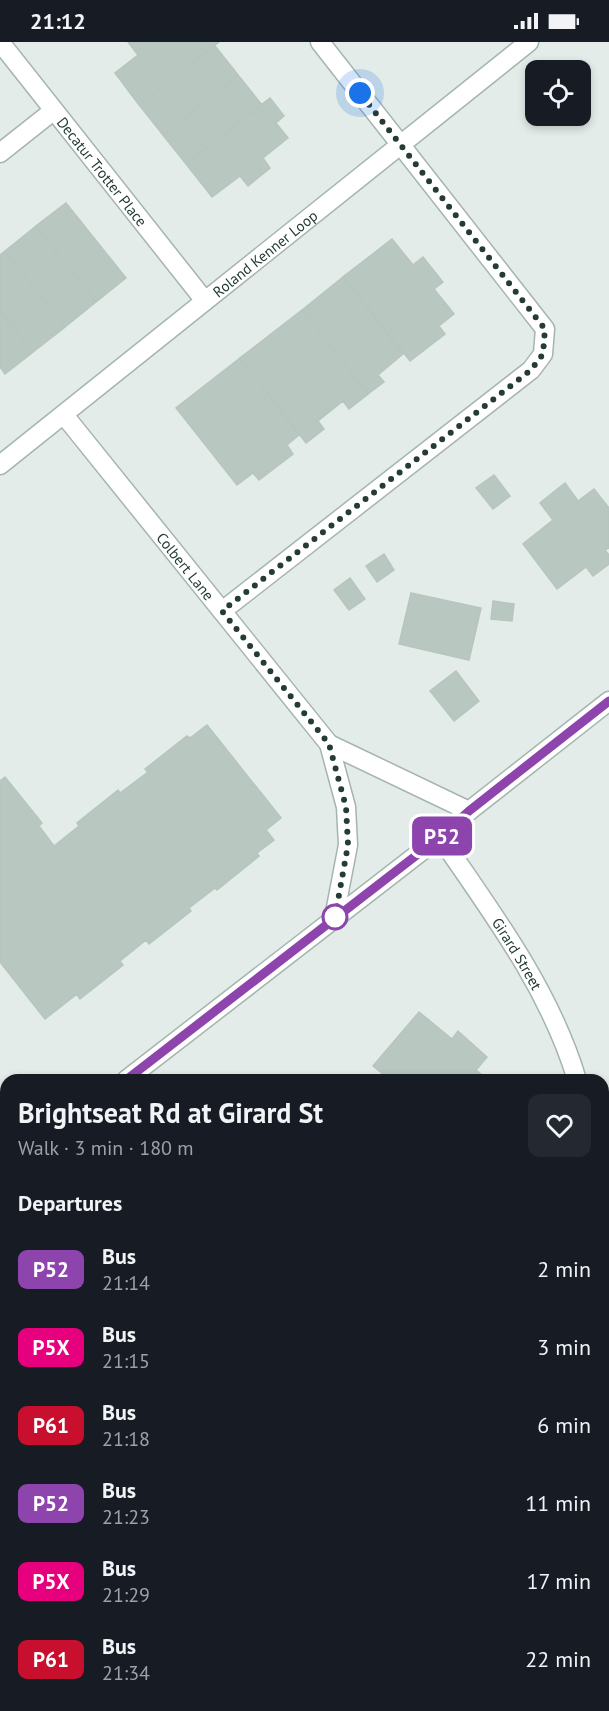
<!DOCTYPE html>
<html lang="en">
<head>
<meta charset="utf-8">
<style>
  :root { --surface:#171b24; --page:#242831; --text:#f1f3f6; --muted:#9ea1a6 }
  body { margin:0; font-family:"PT Sans",sans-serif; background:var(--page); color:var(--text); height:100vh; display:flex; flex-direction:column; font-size:22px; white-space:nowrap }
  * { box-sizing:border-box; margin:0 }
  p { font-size:20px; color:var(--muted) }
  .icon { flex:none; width:33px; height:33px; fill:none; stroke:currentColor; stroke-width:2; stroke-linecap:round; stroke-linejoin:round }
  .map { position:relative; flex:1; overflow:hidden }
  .panel { position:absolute; left:0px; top:1032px; width:609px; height:638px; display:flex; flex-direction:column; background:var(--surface); border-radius:18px 18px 0 0; box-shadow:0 3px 9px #0003 }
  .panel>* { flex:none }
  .badge { padding:0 12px; border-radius:9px; font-size:21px; line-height:39px }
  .buttons { position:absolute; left:525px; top:18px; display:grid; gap:12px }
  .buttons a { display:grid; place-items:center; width:66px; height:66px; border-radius:12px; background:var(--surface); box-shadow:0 3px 9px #0003; font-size:30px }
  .you { position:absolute; width:30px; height:30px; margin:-15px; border:4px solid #fff; border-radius:50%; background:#1a73e8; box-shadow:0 0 0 9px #1a73e833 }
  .map>.badge { position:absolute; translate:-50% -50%; box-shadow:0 0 0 3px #fff }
  h2 { padding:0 18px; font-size:22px; line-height:54px }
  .round { display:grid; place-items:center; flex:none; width:63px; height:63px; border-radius:12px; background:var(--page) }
  .overview { display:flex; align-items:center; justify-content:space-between; height:102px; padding:0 18px }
  h1 { font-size:28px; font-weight:700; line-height:45px }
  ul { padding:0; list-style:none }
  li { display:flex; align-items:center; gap:18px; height:78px; padding:0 18px }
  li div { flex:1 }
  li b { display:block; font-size:22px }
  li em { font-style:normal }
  li .badge { min-width:66px; font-weight:700; text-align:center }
  .status { display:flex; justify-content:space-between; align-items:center; height:42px; padding:0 30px; background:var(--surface); direction:ltr }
  .status svg { height:16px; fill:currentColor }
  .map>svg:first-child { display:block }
  .green { fill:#bedcc5 }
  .building { fill:#b9c7c1; stroke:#b6c5bf; stroke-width:1.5 }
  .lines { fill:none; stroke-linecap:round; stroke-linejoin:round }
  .minor-casing { stroke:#a6b4af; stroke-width:21 }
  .minor { stroke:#fff; stroke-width:18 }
  .line-casing { stroke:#fff; stroke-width:14 }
  .line { stroke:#8e44ad; stroke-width:9 }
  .walk { stroke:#243c35; stroke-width:6; stroke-dasharray:0 10.8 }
  .stop-dot { fill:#fff; stroke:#8e44ad; stroke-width:3 }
  .labels { text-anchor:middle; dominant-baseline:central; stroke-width:5; stroke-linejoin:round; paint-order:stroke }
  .street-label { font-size:15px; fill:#243c35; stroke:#f4f9f6 }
</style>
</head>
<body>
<div class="status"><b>21:12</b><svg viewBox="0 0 49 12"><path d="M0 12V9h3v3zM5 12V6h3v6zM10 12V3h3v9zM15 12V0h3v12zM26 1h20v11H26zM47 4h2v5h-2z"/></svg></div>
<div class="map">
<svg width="609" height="1669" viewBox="0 0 609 1669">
  <rect width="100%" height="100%" fill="#e3ece8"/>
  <path class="green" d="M0,1310l6,6v348h267l2,5h-275z"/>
  <path class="building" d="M128,0h91l-80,63 -24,-32 23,-18z
    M215,4l23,29 -75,60 -24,-30z
    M238,33l24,30 -76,59 -23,-29z
    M270,56l14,18 -8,7 12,15 -25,20 7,10 -22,18 -8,-10 -28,21 -26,-33z
    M66,161l60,75 -30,24 -60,-76z
    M36,184l60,76 -31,25 -60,-76z
    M392,197l21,26 10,-8 20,25 -9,7 20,25 -15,12 6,8 -35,27 -67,-84z
    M5,209l60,76 -32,25 -33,-42v-55z
    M343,235l60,77 -25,21 6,7 -16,12 -66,-84z
    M0,268l33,42 -28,22 -5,-7z
    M302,268l66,84 -19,15 -6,-8 -25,20 6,8 -18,14 -66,-85z
    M240,316l59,77 -12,10 6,9 -34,26 -6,-7 -16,12 -61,-77z
    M494,433l16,21 -17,13 -17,-21z
    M565,441l13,18 16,-12 15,19v40l-4,2 4,5v9l-16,12 -7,-9 -29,22 -34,-45 30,-24 -13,-17z
    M384,512l10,16 -17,12 -11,-16z
    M350,536l15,21 -16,11 -15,-20z
    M411,551l70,15 -12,52 -70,-16z
    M493,559l21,3 -2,17 -21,-2z
    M456,629l23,30 -25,20 -24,-30z
    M207,683l74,93 -15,12 8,10 -17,13 2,3 -42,34 -2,-2 -26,20 2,3 -42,33 -3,-4 -26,21 3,4 -43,34 -3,-5 -32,25 -45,-57v-181l5,-4 37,46 -3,3 15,20 25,-20 -2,-3 41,-33 2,3 28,-21 -3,-3 42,-33 3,2z
    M419,970l33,27 6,-8 29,26 -11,13 12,10h-98l-17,-14z
    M449,1664h64l1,5h-64z"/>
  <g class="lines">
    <defs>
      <g id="minor">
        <path id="s1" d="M0,0l205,259"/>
        <path d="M0,111l53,-42"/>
        <path id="s2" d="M64,373l265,329 17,63 2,38 -14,73"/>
        <path id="s3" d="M0,423l529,-423"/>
        <path d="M222,569l309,-241 12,-16 2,-25 -225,-287"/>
        <path d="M329,702l140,67"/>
        <path id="s4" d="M440,795c53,77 110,153 137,243"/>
        <path d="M126,1038l314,-243 29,-26 140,-110"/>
        <path d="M0,1137l6,-5"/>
        <path d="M603,1638l4,31"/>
      </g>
    </defs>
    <use href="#minor" class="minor-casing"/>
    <use href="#minor" class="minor"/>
  </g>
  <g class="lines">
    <defs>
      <path id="line" d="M126,1038l314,-243 29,-26 140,-110"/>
    </defs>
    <use href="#line" class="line-casing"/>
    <use href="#line" class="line"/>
    <path class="walk" d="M335,875l13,-72 -2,-38 -17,-63 -107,-133 309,-241 12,-16 2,-25 -185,-236"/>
  </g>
  <circle class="stop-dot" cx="335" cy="875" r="12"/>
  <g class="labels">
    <g class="street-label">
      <text stroke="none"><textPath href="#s1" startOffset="165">Decatur Trotter Place</textPath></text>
      <text stroke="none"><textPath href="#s3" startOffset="339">Roland Kenner Loop</textPath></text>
      <text stroke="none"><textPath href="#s2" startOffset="194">Colbert Lane</textPath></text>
      <text stroke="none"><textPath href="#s4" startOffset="140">Girard Street</textPath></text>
    </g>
  </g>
</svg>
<div class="buttons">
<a><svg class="icon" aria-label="locate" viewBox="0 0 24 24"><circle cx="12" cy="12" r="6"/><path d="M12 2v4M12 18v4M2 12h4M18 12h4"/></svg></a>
</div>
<div class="you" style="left:360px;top:51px"></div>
<b class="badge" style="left:442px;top:794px;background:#8e44ad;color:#fff">P52</b>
<section class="panel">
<div class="overview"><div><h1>Brightseat Rd at Girard St</h1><p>Walk · 3 min · 180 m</p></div><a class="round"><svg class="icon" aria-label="heart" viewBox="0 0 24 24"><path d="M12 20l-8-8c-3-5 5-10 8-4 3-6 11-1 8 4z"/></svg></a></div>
<h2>Departures</h2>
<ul>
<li><span class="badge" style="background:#8e44ad;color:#fff">P52</span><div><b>Bus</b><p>21:14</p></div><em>2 min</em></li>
<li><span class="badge" style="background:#e6007e;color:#fff">P5X</span><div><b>Bus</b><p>21:15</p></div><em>3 min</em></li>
<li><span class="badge" style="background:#c8102e;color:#fff">P61</span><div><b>Bus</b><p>21:18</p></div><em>6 min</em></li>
<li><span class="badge" style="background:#8e44ad;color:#fff">P52</span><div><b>Bus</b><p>21:23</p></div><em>11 min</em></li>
<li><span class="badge" style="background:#e6007e;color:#fff">P5X</span><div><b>Bus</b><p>21:29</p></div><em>17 min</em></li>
<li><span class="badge" style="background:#c8102e;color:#fff">P61</span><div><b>Bus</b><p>21:34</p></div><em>22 min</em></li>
</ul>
</section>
</div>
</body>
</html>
